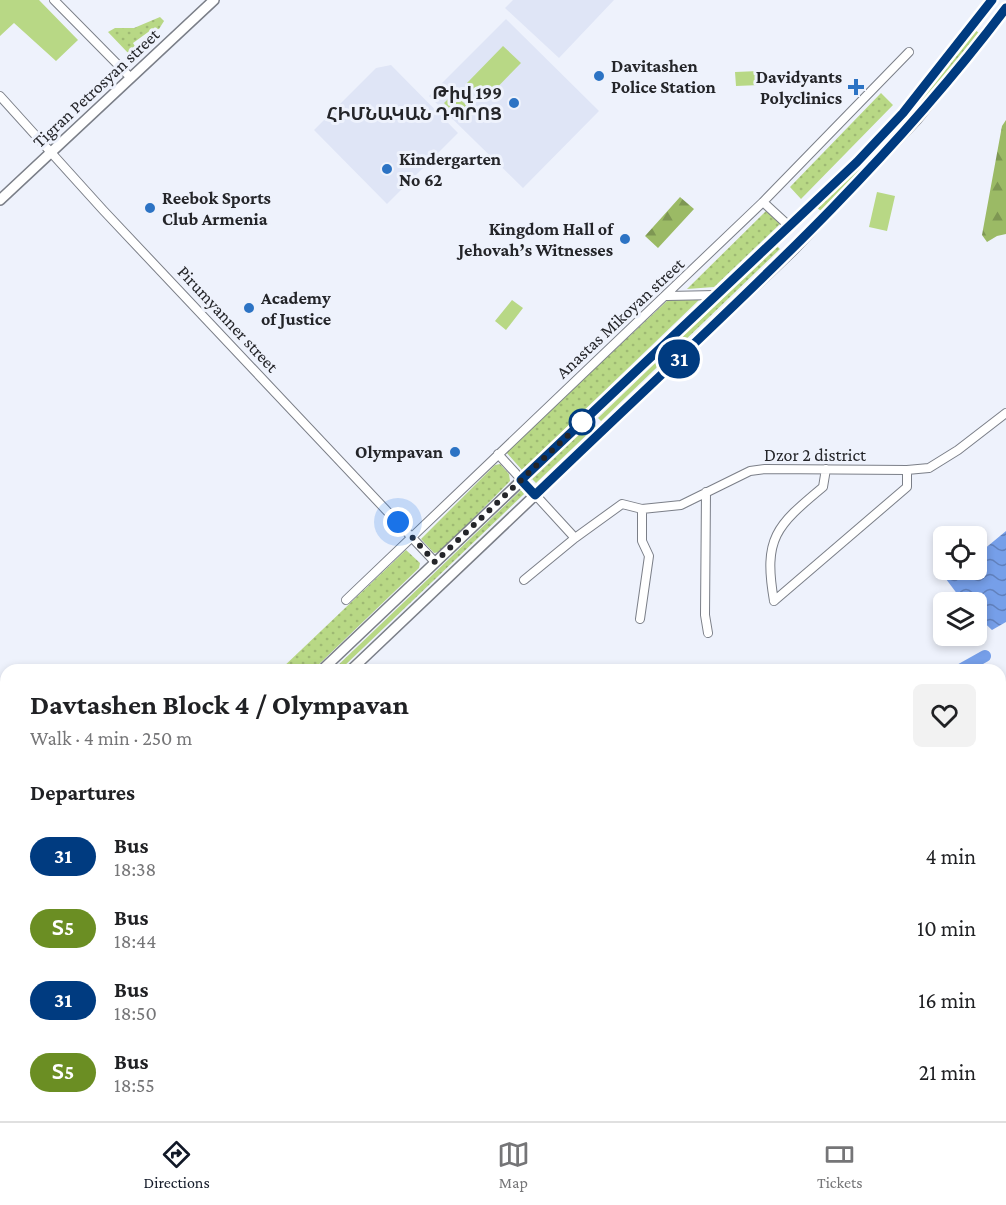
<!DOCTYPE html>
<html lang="en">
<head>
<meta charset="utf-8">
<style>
  :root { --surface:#fff; --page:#f2f2f2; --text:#202124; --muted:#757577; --line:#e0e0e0; --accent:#111827 }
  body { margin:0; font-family:"Crimson Pro","Noto Sans Armenian",serif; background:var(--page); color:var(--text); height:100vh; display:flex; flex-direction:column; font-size:22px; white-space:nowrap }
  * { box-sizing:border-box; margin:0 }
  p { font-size:20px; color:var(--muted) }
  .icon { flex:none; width:33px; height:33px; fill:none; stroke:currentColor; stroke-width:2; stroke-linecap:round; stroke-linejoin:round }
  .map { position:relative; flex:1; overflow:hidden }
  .side { position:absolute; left:0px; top:664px; width:1006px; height:458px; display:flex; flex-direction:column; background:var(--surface); border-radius:18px 18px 0 0; box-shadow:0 3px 9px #0003 }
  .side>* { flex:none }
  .badge { padding:0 12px; border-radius:20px; font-size:21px; line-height:39px }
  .controls { position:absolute; left:933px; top:526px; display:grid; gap:12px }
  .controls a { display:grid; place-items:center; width:54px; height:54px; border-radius:9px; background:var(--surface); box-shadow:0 3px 9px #0003; font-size:30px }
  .you { position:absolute; width:30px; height:30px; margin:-15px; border:4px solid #fff; border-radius:50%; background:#1a73e8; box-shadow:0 0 0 9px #1a73e833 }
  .map>.badge { position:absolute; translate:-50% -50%; box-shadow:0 0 0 3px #fff }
  h2 { padding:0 30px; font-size:22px; line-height:54px }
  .round { display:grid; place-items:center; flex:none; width:63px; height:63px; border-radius:9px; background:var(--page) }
  .head { display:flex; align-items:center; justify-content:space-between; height:102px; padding:0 30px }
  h1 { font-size:28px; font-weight:700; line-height:45px }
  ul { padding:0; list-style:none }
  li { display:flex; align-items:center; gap:18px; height:72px; padding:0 30px }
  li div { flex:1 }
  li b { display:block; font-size:22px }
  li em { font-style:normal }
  li .badge { min-width:66px; font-weight:700; text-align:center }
  .menu { display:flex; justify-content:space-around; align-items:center; height:84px; border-top:2px solid var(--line); background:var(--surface); font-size:16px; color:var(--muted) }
  .menu a { display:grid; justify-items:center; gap:3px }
  .menu .on { color:var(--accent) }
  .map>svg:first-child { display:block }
  .built { fill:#dfe5f6 }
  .grass { fill:url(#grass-dots) }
  .forest { fill:url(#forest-firs) }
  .green { fill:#b8d885 }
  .water { fill:url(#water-waves) }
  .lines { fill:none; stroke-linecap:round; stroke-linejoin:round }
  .river { stroke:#769fe9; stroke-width:12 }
  .minor-casing { stroke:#7b7f88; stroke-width:10 }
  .major-casing { stroke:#7b7f88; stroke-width:12 }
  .minor { stroke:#fff; stroke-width:8 }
  .major { stroke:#fff; stroke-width:9 }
  .line-casing { stroke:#fff; stroke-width:14 }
  .line { stroke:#003b80; stroke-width:9 }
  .walk { stroke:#242529; stroke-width:6; stroke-dasharray:0 10.8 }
  .poi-dot { fill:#2c73c4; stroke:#eef2fc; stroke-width:2 }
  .stop-dot { fill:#fff; stroke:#003b80; stroke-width:3 }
  .labels { text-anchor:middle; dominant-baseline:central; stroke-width:6; stroke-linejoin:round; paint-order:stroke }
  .poi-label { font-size:18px; font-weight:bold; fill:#242529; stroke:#eef2fc; text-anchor:start }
  .street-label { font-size:18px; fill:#242529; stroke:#eef2fc }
</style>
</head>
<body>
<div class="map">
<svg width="1006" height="1121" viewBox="0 0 1006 1121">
  <defs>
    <pattern id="grass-dots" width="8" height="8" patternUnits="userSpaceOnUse" patternTransform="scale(1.5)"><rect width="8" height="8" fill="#b8d885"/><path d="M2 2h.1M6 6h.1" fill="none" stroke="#9eb973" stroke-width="1.8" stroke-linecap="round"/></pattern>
    <pattern id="forest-firs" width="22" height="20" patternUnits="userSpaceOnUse" patternTransform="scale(1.5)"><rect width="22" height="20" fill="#9bba65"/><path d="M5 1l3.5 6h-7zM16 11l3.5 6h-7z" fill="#7e9753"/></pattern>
    <pattern id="water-waves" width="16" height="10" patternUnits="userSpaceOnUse" patternTransform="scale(1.5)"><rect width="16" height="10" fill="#769fe9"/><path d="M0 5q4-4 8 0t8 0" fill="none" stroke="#6181bd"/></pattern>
  </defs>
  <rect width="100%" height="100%" fill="#eef2fc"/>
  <path class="built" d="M513,0h101l-55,58 -54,-50z
    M506,19l93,92 -76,77 -94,-92z
    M391,65l67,68 -71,71 -73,-74 62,-62z"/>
  <path class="grass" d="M160,17l4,4 -5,8 -8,1 -18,13 3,5 -7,6 -21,-22 7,-4h19z
    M975,30l4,3 -62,80 -96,98 -4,-3 80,-81z
    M881,93l12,12 -92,94 -11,-12z
    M766,211l14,13 -66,63 -27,2z
    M777,246l3,3 -179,172 -3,-3z
    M700,299l-178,171 -16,-18 162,-152z
    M592,422l4,4 -60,57 -4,-4z
    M500,464l9,10 1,7 -70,71 -6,1 -13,-14 74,-74z
    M521,490l3,4 -184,176h-7z
    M406,550l14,13 -1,5 -106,102h-33z
    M1006,718v181l-5,4 -1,-178z
    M293,1116h289l-11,5h-285z"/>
  <path class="forest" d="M1006,120v114l-9,2 -10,6 -5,-7 20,-109z
    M680,197l14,12 -36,39 -13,-12z
    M595,1116h74l2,5h-86z
    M751,1116h62l-8,5h-57z"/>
  <path class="green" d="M0,0h39l39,40 -22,21 -42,-38 -14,13z
    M503,46l18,17 -36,37 -18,-17z
    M759,71l1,14 -24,1 -1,-14z
    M454,93l20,20 -10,10 -20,-20z
    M877,192l18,4 -8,35 -18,-4z
    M512,300l11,8 -17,22 -11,-9z"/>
  <path class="water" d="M1006,531v91l-14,8 -15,-14 -1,-13h-12l-18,-24 12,-9h18l1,-15z"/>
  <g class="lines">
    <path class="river" d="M960,670l25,-14
      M182,1121l6,-5"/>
    <defs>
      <path id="minor" d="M54,0l77,78
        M0,96l103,114 332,352
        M763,202l26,24
        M667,296l49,-1
        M498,454l77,84 47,-34 20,5 39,-4 69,-34 15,-2 142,1 22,-2 29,-18 48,-37
        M706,492l-1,123 3,18
        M524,580l51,-42
        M346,600l417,-398 146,-150
        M774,601l133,-114v-17
        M774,601c-11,-63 2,-75 49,-114l3,-18
        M640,619l9,-63 -7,-15v-32
        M1000,1036l6,-9
        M263,1121l14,-5
        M733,1121l5,-5
        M935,1121l13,-5"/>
      <path id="major" d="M0,200l214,-200
        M322,670l535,-508 46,-49 89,-113
        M351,670l443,-421 122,-129 90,-112
        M0,939l6,-1
        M0,958l6,-4
        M0,976l6,-4
        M0,1013l6,-9"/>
    </defs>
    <use href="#minor" class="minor-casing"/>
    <use href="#major" class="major-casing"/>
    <use href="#minor" class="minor"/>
    <use href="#major" class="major"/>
  </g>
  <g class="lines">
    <defs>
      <path id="line" d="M992,0l-89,113 -46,49 -336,318 14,15c163,-158 334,-305 471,-487"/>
    </defs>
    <use href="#line" class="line-casing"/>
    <use href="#line" class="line"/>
    <path class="walk" d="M398,522l37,40 147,-140"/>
  </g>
  <g class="poi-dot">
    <circle cx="599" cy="76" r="6"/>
    <path d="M853 78h6v6h6v6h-6v6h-6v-6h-6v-6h6z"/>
    <circle cx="514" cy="103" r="6"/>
    <circle cx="387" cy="169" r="6"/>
    <circle cx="150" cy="208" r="6"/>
    <circle cx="625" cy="239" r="6"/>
    <circle cx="249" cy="308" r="6"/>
    <circle cx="455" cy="452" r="6"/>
  </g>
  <circle class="stop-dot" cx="582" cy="422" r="12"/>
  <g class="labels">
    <g class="poi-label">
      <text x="611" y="66">Davitashen<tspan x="611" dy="21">Police Station</tspan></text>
      <text x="842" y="77" text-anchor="end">Davidyants<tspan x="842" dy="21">Polyclinics</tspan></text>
      <text x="502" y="93" text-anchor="end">Թիվ 199<tspan x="502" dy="21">ՀԻՄՆԱԿԱՆ ԴՊՐՈՑ</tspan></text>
      <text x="399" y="159">Kindergarten<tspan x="399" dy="21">No 62</tspan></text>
      <text x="162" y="198">Reebok Sports<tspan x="162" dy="21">Club Armenia</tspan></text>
      <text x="613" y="229" text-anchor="end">Kingdom Hall of<tspan x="613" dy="21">Jehovah’s Witnesses</tspan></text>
      <text x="261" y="298">Academy<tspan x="261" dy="21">of Justice</tspan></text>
      <text x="443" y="452" text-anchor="end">Olympavan</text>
    </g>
    <g class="street-label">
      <text transform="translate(96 88) rotate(-43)">Tigran Petrosyan street</text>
      <text transform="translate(620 318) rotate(-43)">Anastas Mikoyan street</text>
      <text transform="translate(228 319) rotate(47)">Pirumyanner street</text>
      <text x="815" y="455">Dzor 2 district</text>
    </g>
  </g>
</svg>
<div class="controls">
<a><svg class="icon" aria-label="locate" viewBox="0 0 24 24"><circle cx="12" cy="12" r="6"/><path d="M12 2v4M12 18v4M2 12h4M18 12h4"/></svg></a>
<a><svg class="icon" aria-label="layers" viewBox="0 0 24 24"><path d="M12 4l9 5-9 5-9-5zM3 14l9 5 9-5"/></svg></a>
</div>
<div class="you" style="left:398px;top:522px"></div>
<b class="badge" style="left:679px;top:359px;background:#003b80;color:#fff">31</b>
<section class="side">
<div class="head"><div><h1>Davtashen Block 4 / Olympavan</h1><p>Walk · 4 min · 250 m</p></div><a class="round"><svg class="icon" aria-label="heart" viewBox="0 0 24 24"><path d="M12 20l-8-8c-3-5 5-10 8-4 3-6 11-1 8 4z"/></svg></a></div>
<h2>Departures</h2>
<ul>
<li><span class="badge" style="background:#003b80;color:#fff">31</span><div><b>Bus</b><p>18:38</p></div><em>4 min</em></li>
<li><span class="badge" style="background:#6b8e23;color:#fff">Տ5</span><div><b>Bus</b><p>18:44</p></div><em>10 min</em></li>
<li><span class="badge" style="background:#003b80;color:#fff">31</span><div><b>Bus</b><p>18:50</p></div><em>16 min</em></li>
<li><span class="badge" style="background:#6b8e23;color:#fff">Տ5</span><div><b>Bus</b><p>18:55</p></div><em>21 min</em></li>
</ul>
</section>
</div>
<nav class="menu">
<a class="on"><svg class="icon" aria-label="directions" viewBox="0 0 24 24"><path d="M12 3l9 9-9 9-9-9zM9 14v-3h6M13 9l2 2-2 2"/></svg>Directions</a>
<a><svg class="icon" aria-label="map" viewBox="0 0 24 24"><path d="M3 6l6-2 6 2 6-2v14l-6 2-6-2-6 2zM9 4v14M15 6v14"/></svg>Map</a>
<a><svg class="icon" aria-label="tickets" viewBox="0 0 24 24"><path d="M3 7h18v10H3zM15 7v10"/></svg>Tickets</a>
</nav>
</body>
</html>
